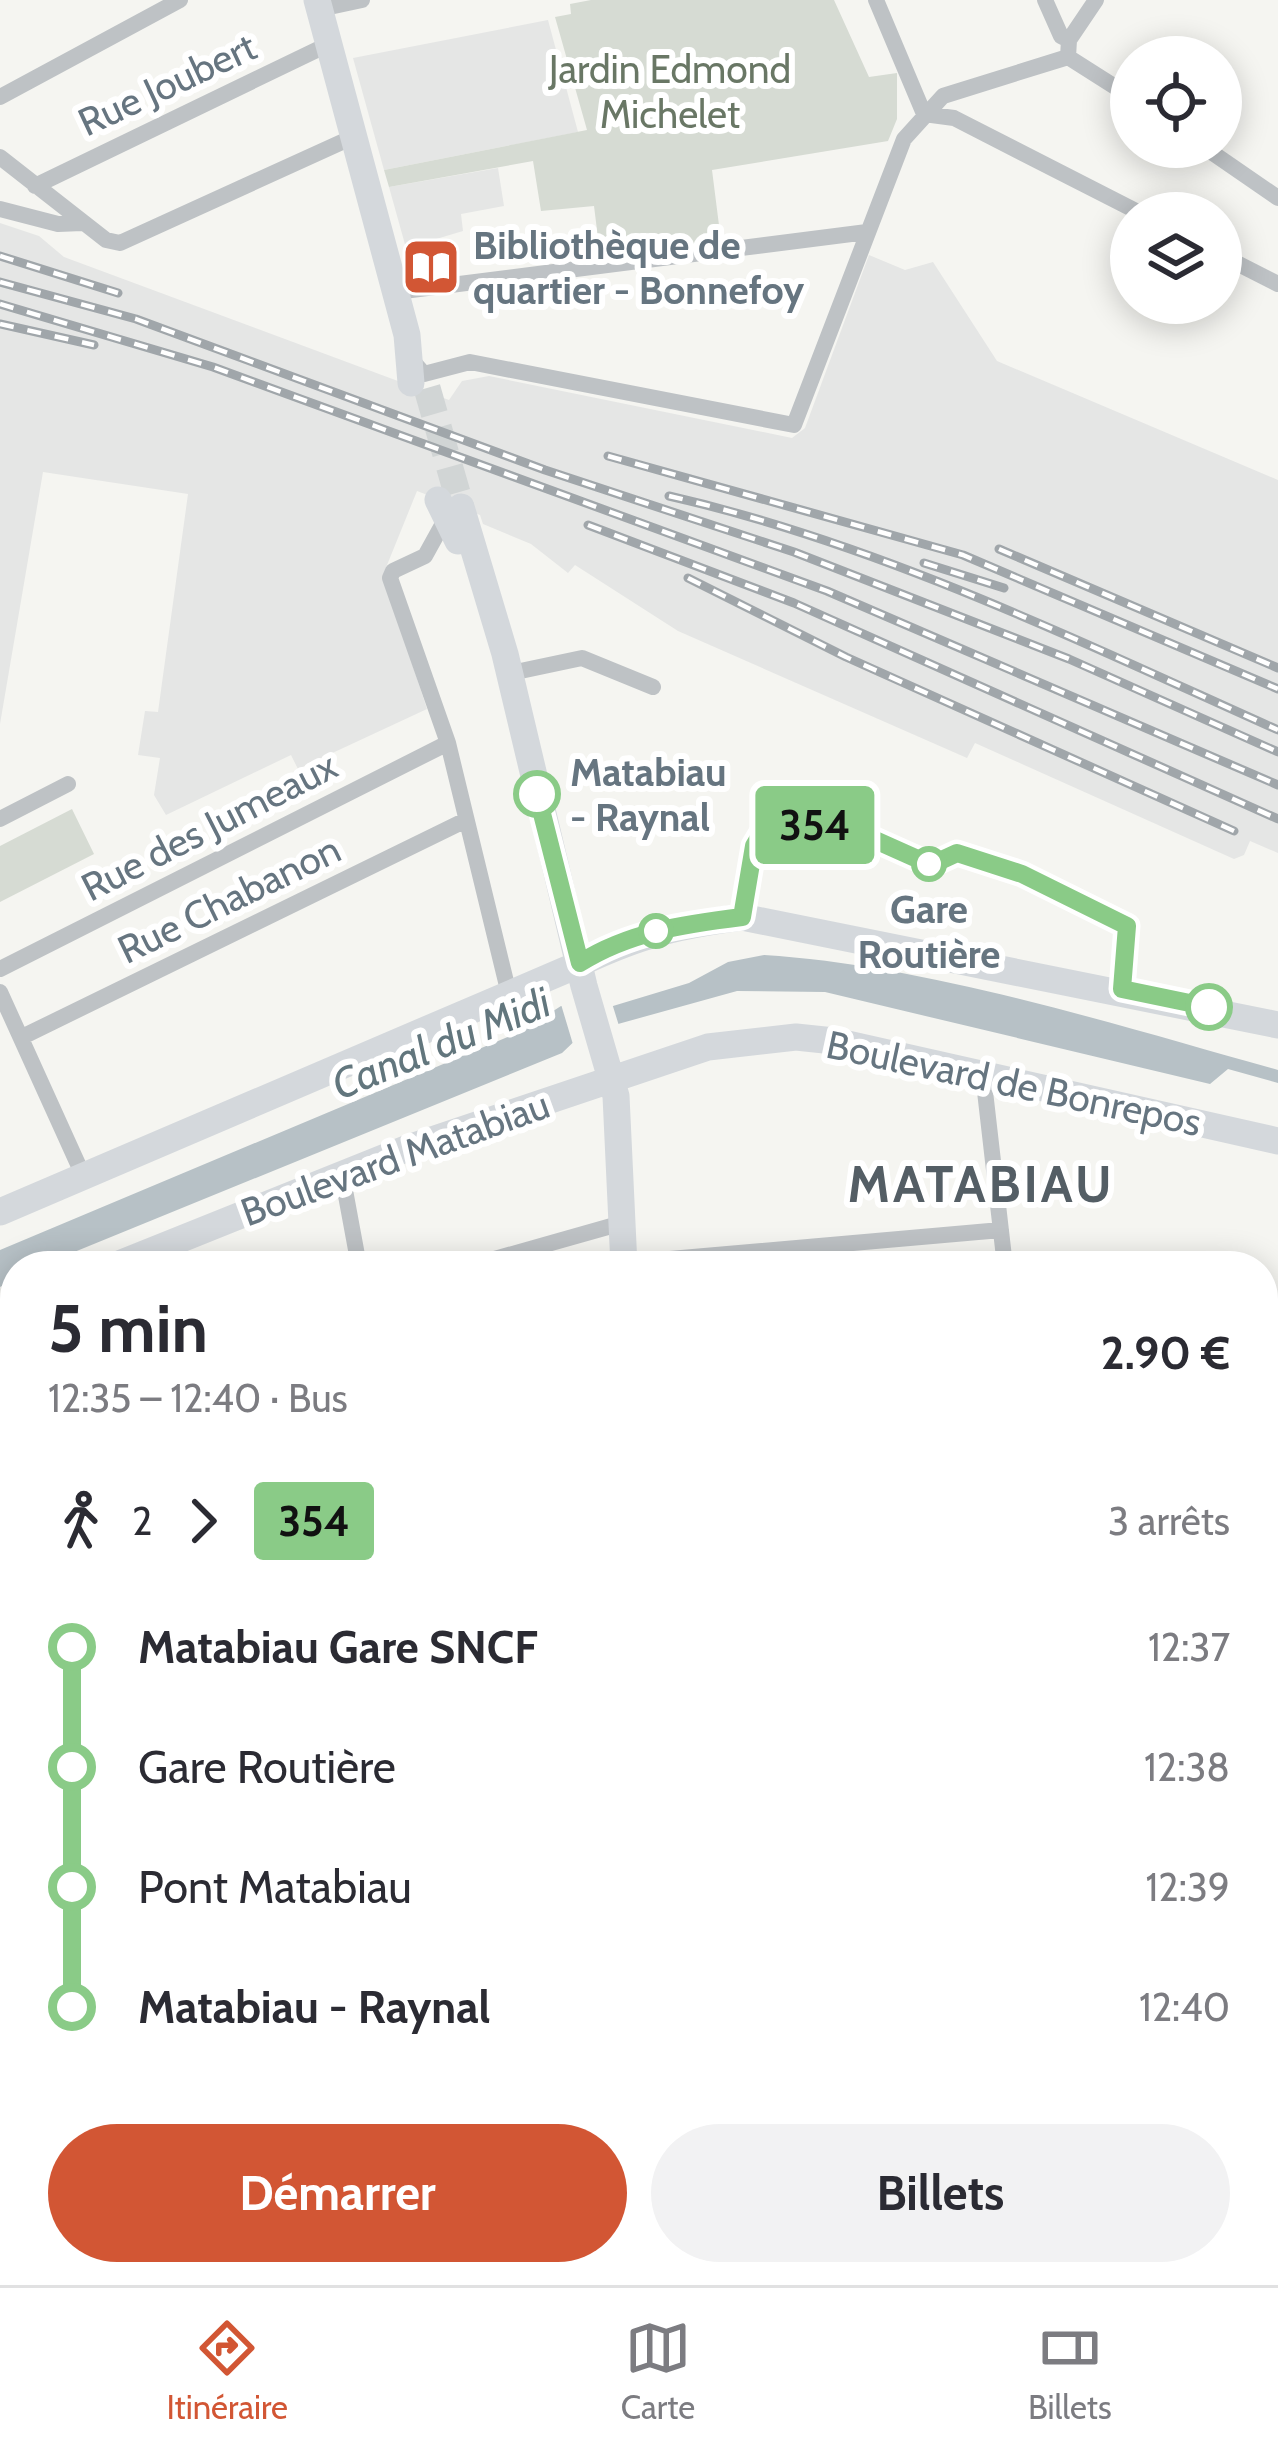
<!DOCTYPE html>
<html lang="fr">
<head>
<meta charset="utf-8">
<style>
  :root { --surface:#fff; --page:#f2f2f3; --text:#2b2b33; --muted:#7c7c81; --line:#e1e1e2; --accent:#d25634 }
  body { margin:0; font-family:Cabin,sans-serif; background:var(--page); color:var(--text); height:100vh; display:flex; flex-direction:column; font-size:45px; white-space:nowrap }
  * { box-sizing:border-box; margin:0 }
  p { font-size:39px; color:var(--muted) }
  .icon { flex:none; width:66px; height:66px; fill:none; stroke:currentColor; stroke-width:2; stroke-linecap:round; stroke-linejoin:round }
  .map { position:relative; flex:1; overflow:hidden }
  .sheet { position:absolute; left:0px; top:1251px; width:1278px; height:1035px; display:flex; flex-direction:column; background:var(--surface); border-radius:48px 48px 0 0; box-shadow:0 6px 30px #0003 }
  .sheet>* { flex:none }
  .badge { padding:0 24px; border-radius:9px; font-size:42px; line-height:78px }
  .tools { position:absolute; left:1110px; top:36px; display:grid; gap:24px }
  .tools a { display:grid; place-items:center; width:132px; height:132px; border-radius:50%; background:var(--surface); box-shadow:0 6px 30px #0003; font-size:60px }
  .map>.badge { position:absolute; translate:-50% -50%; box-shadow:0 0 0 6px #fff }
  .legs { display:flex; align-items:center; gap:18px; height:132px; padding:0 48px; font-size:39px }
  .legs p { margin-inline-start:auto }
  .headline { display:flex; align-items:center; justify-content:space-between; height:204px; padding:0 48px }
  h1 { font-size:66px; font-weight:700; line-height:90px }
  .button { display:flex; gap:24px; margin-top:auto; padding:24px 48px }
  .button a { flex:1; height:138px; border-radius:72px; background:var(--accent); color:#fff; font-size:48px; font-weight:700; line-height:138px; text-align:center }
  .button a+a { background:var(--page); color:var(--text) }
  ul { padding:0 48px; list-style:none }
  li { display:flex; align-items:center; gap:42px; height:120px; font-size:45px }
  li i { display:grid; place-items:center; width:18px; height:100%; margin:0 15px; background:currentColor }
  li i::after { content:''; width:30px; height:30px; margin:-15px; border:9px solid; border-radius:50%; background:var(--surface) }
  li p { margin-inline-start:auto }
  li:first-child i { background:linear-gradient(#0000 50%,currentColor 0) }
  li:last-child i { background:linear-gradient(currentColor 50%,#0000 0) }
  .menu { display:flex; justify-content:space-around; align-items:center; height:168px; border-top:3px solid var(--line); background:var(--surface); font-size:33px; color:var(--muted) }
  .menu a { display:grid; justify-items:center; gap:6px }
  .menu .selected { color:var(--accent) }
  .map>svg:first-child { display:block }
  .built { fill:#e5e6e5 }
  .green { fill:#d6dbd3 }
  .water { fill:#b7c1c6 }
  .pier { fill:#f5f5f1 }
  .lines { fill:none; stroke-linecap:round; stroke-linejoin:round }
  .primary-tunnel { stroke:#d1d5d5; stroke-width:27; stroke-dasharray:27 14; stroke-linecap:butt }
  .minor { stroke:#bec2c5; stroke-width:16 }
  .tertiary { stroke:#bec2c5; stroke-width:21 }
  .primary { stroke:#d4d8dc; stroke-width:27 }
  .rail-casing { stroke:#a0a6aa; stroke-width:9 }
  .rail { stroke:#fff; stroke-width:4.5; stroke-dasharray:14; stroke-linecap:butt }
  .line-1-casing { stroke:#fff; stroke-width:27 }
  .line-1 { stroke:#8acb87; stroke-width:18 }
  .stop-1-dot { fill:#fff; stroke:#8acb87; stroke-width:6 }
  .labels { text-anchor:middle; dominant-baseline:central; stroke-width:12; stroke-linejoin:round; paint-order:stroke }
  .park-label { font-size:39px; fill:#697765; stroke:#fff }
  .street-label { font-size:39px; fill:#667580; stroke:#fff }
  .poi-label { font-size:39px; font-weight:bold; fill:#667580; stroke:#fff; text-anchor:start }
  .stop-label { font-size:39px; font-weight:bold; fill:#667580; stroke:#fff; text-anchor:start }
  .water-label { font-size:42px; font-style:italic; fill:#62767d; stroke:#fff }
  .district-label { font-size:51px; font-weight:bold; letter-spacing:3px; fill:#545e65; stroke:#fff }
</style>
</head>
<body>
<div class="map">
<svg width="1278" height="2285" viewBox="0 0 1278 2285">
  <rect width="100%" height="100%" fill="#f5f5f1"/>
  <path class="built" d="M548,20l30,112 -194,38 -31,-112z
    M498,168l6,38 -43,8 2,17 -57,17 -17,-61z
    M0,223l39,13 25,21 385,143 13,-19 27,-5 303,62 13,-10 64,-173 36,15 28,-8 64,99 281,119v373l-28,-12 -6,14 -10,4 -259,-116 -8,15 -289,-127 -103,-66 -7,8 -37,-29 -48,-20 -3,-9 -63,-24 -34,84 44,134 -129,60 -7,-14 -125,60 -12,-20 6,-37 -22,-3 7,-44 13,1 30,-218 -145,-22 -43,252z"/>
  <path class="green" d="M591,0h243l35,77 28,-4v46l-9,22 -176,29 9,71 -121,13 -6,-48 -53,5 -8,-50 -144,26 -5,-17 203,-40 -32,-113 16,-3 -1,-10z
    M72,809l22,45 -94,48v-56z"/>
  <path class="water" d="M764,955c163,10 356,71 514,115v13l-50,-14 -18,15 -385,-92 -88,-1 -155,43 -20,19 -522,213h-25v13l-15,8v-37l522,-219 39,-25h52l76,-23 39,-21z"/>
  <path class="pier" d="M611,1000l9,29 -35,10 -10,12 -15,-50z"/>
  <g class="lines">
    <path class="primary-tunnel" d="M427,388l34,119"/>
    <path class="minor" d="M876,0l48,114
      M1045,0l16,36 8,4 -1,17
      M320,9l42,-9
      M1069,40l27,-40
      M0,97l180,-97
      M924,114l30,4 186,95
      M1204,147l74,51
      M0,157l106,83 14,3 233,-106
      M35,186l294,-142
      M0,209l58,15 24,-1
      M1221,255l57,29
      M396,292l471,-60
      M410,358l14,16 46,-12 324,63 110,-286 39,-43 125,-39 63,40
      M446,518l-21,38 -32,15 -3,7 58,165 61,251
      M506,674l76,-16 71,29
      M0,819l68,-35
      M0,969l448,-226
      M0,992l82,181
      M22,1037l444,-217
      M983,1074l22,192
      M342,1174l17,92
      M624,1263l377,-33
      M470,1266l152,-43
      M1263,1318l15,-1
      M0,1413l15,41
      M0,1510l15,-6
      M1263,1839l15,-3
      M0,1859l15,-7
      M0,1943l15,55
      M0,2017l15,-4
      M0,2138l15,-3
      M0,2230l15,-2
      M83,2271l4,14
      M212,2271l3,14
      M706,2271l2,14
      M777,2271l4,14
      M1097,2271l8,14
      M546,2285l82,-14
      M1265,2285l13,-8"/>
    <path class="tertiary" d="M450,2271l4,14"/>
    <path class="primary" d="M317,0l90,335 4,48
      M438,500l20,41
      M461,507l44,147 79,332 32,110 8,170
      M0,1212l568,-243c65,-32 102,-42 174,-52l536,108
      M114,1266l294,-118 300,-101 88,-10 38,4 444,100
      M0,1322l15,-10
      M1034,2271l6,14"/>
    <defs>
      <path id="rail" d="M0,256l118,37
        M0,282l136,37 409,151 249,82 275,107 209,93
        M0,304l213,63 614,224 451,194
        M0,324l94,21
        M608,456l355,99 315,134
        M669,496c211,48 412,146 609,234
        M588,525l206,78 484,216
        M999,549l279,119
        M924,563l80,25
        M688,578l158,79 388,174"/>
    </defs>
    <use href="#rail" class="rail-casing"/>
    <use href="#rail" class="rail"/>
  </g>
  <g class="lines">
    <defs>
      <path id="line-1" d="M537,794l43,169c49,-31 105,-39 162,-46l12,-71 15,-25 77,6 85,38 26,-12 65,21 105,52 -5,63 87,18"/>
    </defs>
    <use href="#line-1" class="line-1-casing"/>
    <use href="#line-1" class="line-1"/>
  </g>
  <defs>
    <symbol id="library-square" viewBox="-11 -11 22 22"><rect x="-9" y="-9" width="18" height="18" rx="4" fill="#d25634" stroke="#fff"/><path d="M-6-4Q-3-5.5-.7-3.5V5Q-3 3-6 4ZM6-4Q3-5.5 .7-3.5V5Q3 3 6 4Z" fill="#fff"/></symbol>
  </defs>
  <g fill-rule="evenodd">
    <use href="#library-square" x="398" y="234" width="66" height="66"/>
  </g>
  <g class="stop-1-dot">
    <circle cx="537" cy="794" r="21"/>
    <circle cx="929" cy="864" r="15"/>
    <circle cx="656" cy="931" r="15"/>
    <circle cx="1209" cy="1007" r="21"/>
  </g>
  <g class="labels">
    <g class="park-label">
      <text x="670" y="69">Jardin Edmond<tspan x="670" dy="45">Michelet</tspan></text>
    </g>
    <g class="street-label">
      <text transform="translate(167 84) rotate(-25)">Rue Joubert</text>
      <text transform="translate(209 826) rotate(-27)">Rue des Jumeaux</text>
      <text transform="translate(229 899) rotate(-26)">Rue Chabanon</text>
      <text transform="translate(1014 1083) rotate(12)">Boulevard de Bonrepos</text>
      <text transform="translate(395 1158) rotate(-20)">Boulevard Matabiau</text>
    </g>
    <g class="poi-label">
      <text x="473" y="245">Bibliothèque de<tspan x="473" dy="45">quartier - Bonnefoy</tspan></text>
    </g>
    <g class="stop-label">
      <text x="570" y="772">Matabiau<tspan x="570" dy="45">- Raynal</tspan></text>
      <text x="929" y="909" text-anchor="middle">Gare<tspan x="929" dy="45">Routière</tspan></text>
    </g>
    <g class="water-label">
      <text transform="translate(441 1043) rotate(-22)">Canal du Midi</text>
    </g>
    <g class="district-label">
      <text x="981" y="1184">MATABIAU</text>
    </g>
  </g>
</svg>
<div class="tools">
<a><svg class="icon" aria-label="locate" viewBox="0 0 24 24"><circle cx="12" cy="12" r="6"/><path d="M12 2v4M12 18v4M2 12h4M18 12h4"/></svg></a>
<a><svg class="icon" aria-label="layers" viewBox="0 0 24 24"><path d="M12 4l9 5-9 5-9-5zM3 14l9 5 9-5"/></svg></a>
</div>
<b class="badge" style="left:815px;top:825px;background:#8acb87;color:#111">354</b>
<section class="sheet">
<div class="headline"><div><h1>5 min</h1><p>12:35 – 12:40 · Bus</p></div><b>2.90 €</b></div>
<div class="legs"><svg class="icon" aria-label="walk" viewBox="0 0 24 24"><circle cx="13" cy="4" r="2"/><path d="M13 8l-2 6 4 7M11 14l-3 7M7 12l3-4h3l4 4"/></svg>2<svg class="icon" aria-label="forward" viewBox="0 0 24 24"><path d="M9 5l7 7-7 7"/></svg><b class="badge" style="background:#8acb87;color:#111">354</b><p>3 arrêts</p></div>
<ul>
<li><i style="color:#8acb87"></i><b>Matabiau Gare SNCF</b><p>12:37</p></li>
<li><i style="color:#8acb87"></i><span>Gare Routière</span><p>12:38</p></li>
<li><i style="color:#8acb87"></i><span>Pont Matabiau</span><p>12:39</p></li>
<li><i style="color:#8acb87"></i><b>Matabiau - Raynal</b><p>12:40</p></li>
</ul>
<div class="button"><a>Démarrer</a><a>Billets</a></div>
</section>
</div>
<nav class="menu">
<a class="selected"><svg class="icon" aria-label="directions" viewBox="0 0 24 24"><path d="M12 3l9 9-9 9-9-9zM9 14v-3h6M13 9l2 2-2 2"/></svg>Itinéraire</a>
<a><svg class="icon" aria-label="map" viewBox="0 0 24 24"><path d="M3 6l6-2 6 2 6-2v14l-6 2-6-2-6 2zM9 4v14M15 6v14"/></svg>Carte</a>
<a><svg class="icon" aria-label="tickets" viewBox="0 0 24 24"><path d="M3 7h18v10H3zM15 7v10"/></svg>Billets</a>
</nav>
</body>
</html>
